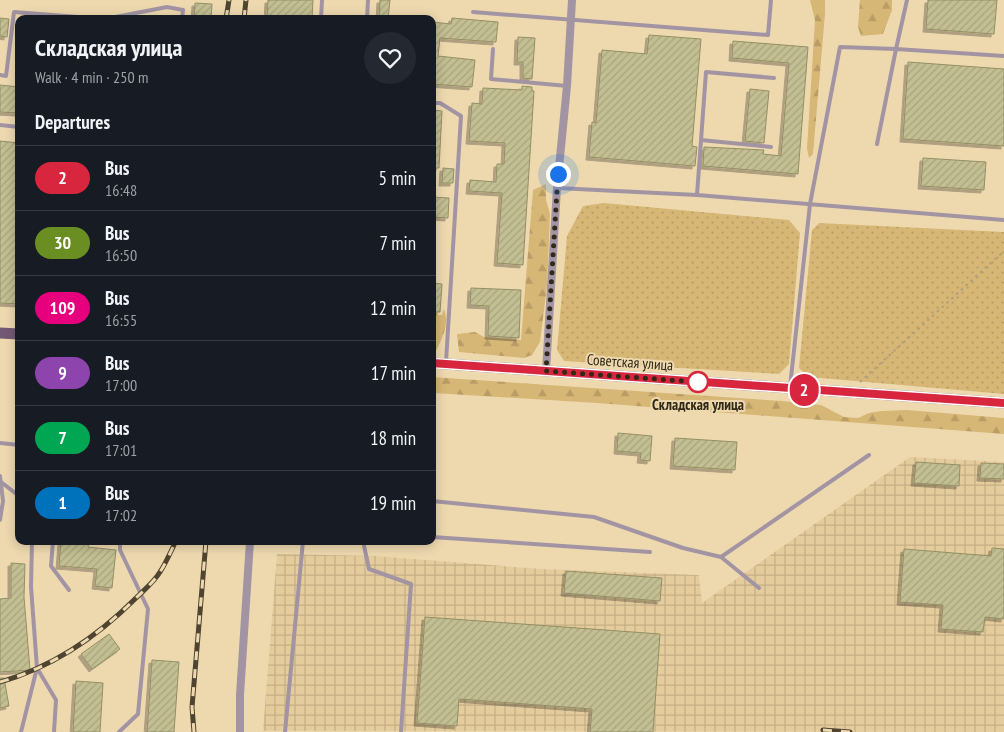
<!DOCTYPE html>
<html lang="en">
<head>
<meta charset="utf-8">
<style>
  :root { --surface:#171b24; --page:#242831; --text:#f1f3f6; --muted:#9ea1a6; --line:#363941 }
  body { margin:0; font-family:"PT Sans Narrow",sans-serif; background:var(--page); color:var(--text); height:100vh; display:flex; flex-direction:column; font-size:19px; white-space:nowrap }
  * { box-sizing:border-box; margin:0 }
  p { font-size:16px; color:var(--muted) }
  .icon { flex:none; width:28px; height:28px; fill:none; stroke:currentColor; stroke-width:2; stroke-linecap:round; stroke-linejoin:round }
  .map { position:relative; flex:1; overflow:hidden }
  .drawer { position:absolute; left:15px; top:15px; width:421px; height:530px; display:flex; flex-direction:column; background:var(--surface); border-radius:10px; box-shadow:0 2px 12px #0003 }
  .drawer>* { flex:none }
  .badge { padding:0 10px; border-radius:16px; font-size:18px; line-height:32px }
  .you { position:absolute; width:25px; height:25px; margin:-12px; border:4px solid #fff; border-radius:50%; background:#1a73e8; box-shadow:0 0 0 8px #1a73e833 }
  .map>.badge { position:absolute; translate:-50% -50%; box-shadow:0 0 0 2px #fff }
  h2 { padding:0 20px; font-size:19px; line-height:45px }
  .round { display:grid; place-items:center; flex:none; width:52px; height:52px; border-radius:26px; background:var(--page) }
  .head { display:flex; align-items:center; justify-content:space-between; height:85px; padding:0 20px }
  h1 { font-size:24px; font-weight:700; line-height:38px }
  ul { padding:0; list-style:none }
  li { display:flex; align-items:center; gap:15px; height:65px; padding:0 20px; border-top:1px solid var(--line) }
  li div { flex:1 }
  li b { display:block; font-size:19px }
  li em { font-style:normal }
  li .badge { min-width:55px; font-weight:700; text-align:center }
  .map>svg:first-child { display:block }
  .industrial { fill:url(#industrial-grid) }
  .forest { fill:url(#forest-firs) }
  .park { fill:url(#park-dots) }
  .building { fill:url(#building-hatch); stroke:#938f65; filter:url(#shadow) }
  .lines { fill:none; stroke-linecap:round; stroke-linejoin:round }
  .path { stroke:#af9e7d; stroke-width:2; stroke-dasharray:2.5 4; stroke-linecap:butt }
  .service { stroke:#a294a3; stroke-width:4 }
  .minor { stroke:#a294a3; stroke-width:8 }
  .primary { stroke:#725a74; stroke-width:11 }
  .rail-casing { stroke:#4e4430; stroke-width:5 }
  .rail { stroke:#eed9af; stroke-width:3; stroke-dasharray:9; stroke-linecap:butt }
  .line-casing { stroke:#fff; stroke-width:11 }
  .line { stroke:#d7263d; stroke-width:8 }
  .walk { stroke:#302818; stroke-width:5; stroke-dasharray:0 9 }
  .stop-dot { fill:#fff; stroke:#d7263d; stroke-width:2.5 }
  .labels { text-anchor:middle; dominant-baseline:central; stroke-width:4; stroke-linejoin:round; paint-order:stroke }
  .street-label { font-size:15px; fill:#302818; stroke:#eed9af }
  .stop-label { font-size:15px; font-weight:bold; fill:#302818; stroke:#eed9af }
</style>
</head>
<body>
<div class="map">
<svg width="1004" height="732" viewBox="0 0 1004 732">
  <defs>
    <pattern id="industrial-grid" width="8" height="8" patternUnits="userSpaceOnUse" patternTransform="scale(1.25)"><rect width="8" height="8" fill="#e5cc9c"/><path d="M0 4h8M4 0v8" fill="none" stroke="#c5af86"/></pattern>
    <pattern id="forest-firs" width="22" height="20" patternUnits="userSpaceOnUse" patternTransform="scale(1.25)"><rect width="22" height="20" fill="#d7b776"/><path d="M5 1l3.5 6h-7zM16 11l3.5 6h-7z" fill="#b99d65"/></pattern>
    <pattern id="park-dots" width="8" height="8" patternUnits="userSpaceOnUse" patternTransform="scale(1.25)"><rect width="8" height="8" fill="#d7b776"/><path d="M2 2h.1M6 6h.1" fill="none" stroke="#b99d65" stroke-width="1.8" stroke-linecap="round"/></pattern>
    <pattern id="building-hatch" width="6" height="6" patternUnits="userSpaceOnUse" patternTransform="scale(1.25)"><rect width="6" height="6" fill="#c3bf93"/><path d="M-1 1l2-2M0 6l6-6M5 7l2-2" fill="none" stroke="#a8a47e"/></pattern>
    <filter id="shadow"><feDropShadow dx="-3" dy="3" stdDeviation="0" flood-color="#0004"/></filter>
  </defs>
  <rect width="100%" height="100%" fill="#eed9af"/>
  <path class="industrial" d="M910,457l94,5v270l-741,-1 14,-177 98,2 166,13 158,6 3,28z"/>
  <path class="forest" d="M810,0h15v14l-12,140 -4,4 -2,-10 8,-128z
    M860,0h32v10l-9,24 -22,2 -3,-9z
    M546,184v16l4,14 -3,72 -7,56 -8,13 -8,3 -65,-6 -2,-18 18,-2 9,5 37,3 12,-150z
    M444,309c6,15 -2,30 -9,44h-2v-38h9z
    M432,377l350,24 39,4 23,12 14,1 11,-5 12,-2 26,-1 97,8v16l-407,-31 -164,-10z"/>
  <path class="park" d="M604,203l185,17 11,13 -11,131 -10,10 -215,-13 -7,-11 10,-114 16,-30z
    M819,223l185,9v162l-195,-17 -10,-9 13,-138z"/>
  <path class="building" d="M268,0h45l-1,19h-45z
    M380,0h10l-2,19h-9z
    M928,0h69l-3,34 -68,-5z
    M195,3l17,1 -1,15h-17z
    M0,18l9,1 -2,18 -7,-1z
    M452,18l46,4 -2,20 -56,-4 -2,18 37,4 -3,27 -40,-3v-62l19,2z
    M649,35l52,4 -9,107 5,1 -2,19 -106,-9 3,-35 4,1 6,-73 45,4z
    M518,37l17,1 -3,41 -9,-1v-16h-6z
    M733,41l75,6 -10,127 -95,-8 1,-19 60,3 -1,4 18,2 8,-93 -57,-5z
    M908,62l96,7v77l-101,-7z
    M0,85l19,2 -1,26 -18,-1z
    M522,86l10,1v4h2l-11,174 -26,-2 5,-70 -33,-2 1,-11 26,2 1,-18h7l1,-21 -36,-2 3,-38 10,1 1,-16 39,2z
    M750,89l19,2 -5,52 -19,-2z
    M432,110l10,1 -3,57h-7z
    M0,141l19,2v161l-19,-1z
    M923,158l63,4 -2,28 -63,-4z
    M443,168l11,1 -1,14h-11z
    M432,197l17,1 -1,20 -16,-1z
    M432,283l10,1 -2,28h-8z
    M471,288l50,2 -2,48 -31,-2 1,-30 -19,-1z
    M618,433l34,3 -2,25 -10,-1 1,-7 -24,-2z
    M675,438l62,4 -2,28 -62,-4z
    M916,462l44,3 -1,21 -45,-3z
    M981,463l23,1v15l-24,-1z
    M61,541h28l-1,6 28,3 -4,38 -17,-2 2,-17 -38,-3z
    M992,548l12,1v70l-19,-2 -2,15 -42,-3 2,-24 -43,-3 4,-53 87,7z
    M11,563l14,1 -1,33 6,73 -30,2v-73l11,-1z
    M566,571l96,7 -2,23 -96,-8z
    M425,617l235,17 -7,98h-63l2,-23 -133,-10 -2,27 -40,-3z
    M109,634l11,15 -28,20 -11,-15z
    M152,660l27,2 -5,70h-27z
    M0,678h4l5,28 -9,2z
    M76,681l27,2 -3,49h-27z"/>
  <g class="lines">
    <path class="path" d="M860,382l144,-131"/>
    <path class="service" d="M907,0l-11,49 108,7
      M473,12l295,23 3,-35
      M105,19l62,-12 16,3 -1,9
      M321,19l1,-19
      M367,19l1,-19
      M493,49l-2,30 76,7
      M0,75l6,1 8,-64 90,7
      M432,103h8l21,13 -15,246
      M0,125l19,2
      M701,140l70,7
      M557,188l140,7 307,25
      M697,195l9,-123 68,6
      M790,387l20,-183 30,-157 56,2 -19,95
      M0,443l19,2
      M0,476l3,25 -3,19
      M1,482l18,14
      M432,501l162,16 89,31 38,9 38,31
      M432,537l218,15
      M53,541l-2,25 18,24
      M363,541l6,28 42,15 -10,148
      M721,557l148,-102
      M37,668l19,32 -2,32
      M21,732l16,-64 -6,-81 1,-46
      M119,732l19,-18 10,-105 -28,-59v-9
      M285,732l18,-191"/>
    <path class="minor" d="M546,371l11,-183 10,-102 5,-86
      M240,732v-37l10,-154"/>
    <path class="primary" d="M0,333l19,1
      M432,363l572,40"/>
    <defs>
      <path id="rail" d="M226,19l3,-19
        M244,19l2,-19
        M0,682c53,-15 98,-46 136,-84 8,-8 18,-16 24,-26 6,-9 11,-21 16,-31
        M823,730l27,2
        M194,732l-2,-25 14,-166"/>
    </defs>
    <use href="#rail" class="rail-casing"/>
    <use href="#rail" class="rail"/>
  </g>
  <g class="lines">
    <defs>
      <path id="line" d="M432,363l572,40"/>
    </defs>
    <use href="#line" class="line-casing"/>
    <use href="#line" class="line"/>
    <path class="walk" d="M558,174l-12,197 152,11"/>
  </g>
  <circle class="stop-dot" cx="698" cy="382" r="10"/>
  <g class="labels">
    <g class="street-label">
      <text transform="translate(630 362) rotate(4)">Советская улица</text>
    </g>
    <g class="stop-label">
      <text x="698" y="404">Складская улица</text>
    </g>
  </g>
</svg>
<div class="you" style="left:558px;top:174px"></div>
<b class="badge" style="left:804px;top:390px;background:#d7263d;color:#fff">2</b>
<section class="drawer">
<div class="head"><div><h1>Складская улица</h1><p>Walk · 4 min · 250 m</p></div><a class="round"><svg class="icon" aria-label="heart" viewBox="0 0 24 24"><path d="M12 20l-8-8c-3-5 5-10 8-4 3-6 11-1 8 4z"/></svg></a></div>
<h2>Departures</h2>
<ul>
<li><span class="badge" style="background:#d7263d;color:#fff">2</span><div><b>Bus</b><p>16:48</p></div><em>5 min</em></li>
<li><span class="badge" style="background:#6b8e23;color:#fff">30</span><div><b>Bus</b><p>16:50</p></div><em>7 min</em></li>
<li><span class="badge" style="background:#e6007e;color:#fff">109</span><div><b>Bus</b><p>16:55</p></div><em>12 min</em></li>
<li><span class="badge" style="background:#8e44ad;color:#fff">9</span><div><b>Bus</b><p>17:00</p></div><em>17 min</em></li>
<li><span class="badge" style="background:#00a651;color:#fff">7</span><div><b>Bus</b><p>17:01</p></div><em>18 min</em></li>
<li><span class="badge" style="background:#0072bc;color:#fff">1</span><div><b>Bus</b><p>17:02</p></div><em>19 min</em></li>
</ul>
</section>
</div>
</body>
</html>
